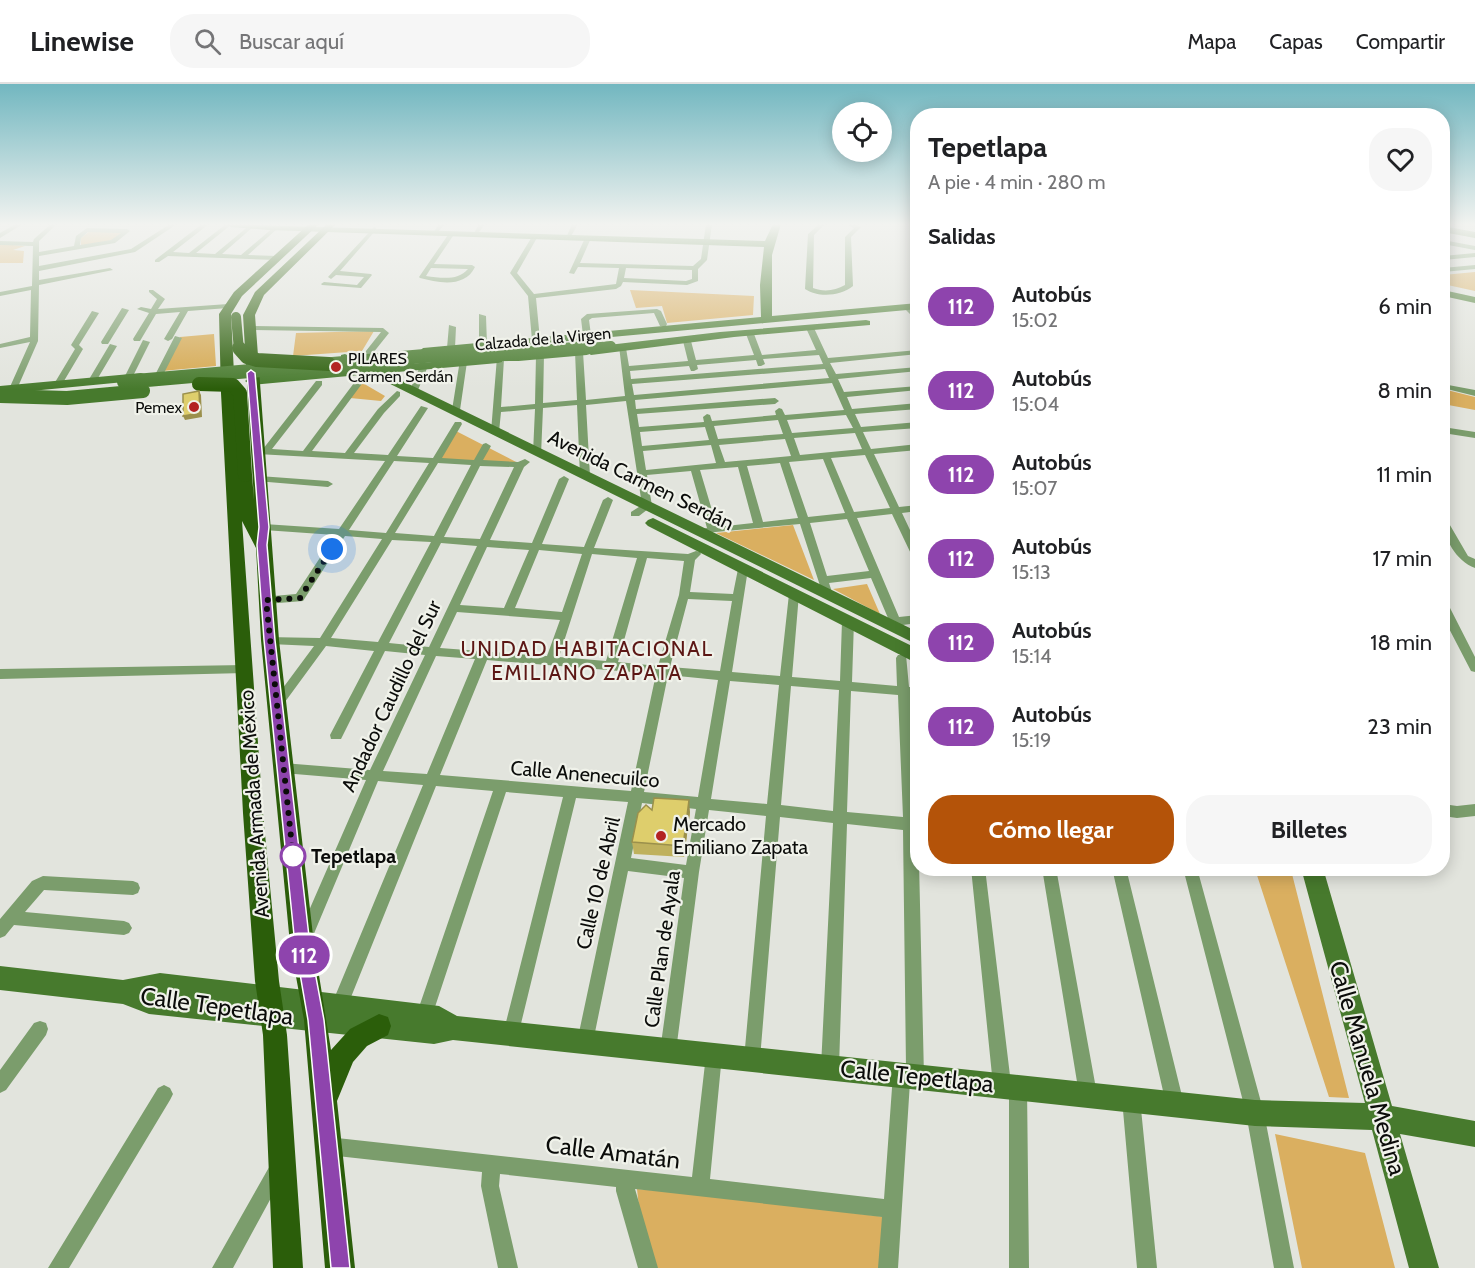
<!DOCTYPE html>
<html lang="es">
<head>
<meta charset="utf-8">
<style>
  :root { --surface:#fff; --page:#f6f6f6; --text:#202124; --muted:#757577; --line:#e0e0e0; --accent:#b45309 }
  body { margin:0; font-family:Cabin,sans-serif; background:var(--page); color:var(--text); height:100vh; display:flex; flex-direction:column; font-size:22px; white-space:nowrap }
  * { box-sizing:border-box; margin:0 }
  p { font-size:20px; color:var(--muted) }
  .icon { flex:none; width:33px; height:33px; fill:none; stroke:currentColor; stroke-width:2; stroke-linecap:round; stroke-linejoin:round }
  .map { position:relative; flex:1; overflow:hidden }
  .side { position:absolute; left:910px; top:24px; width:540px; height:768px; display:flex; flex-direction:column; background:var(--surface); border-radius:24px; box-shadow:0 3px 15px #0003 }
  .side>* { flex:none }
  .badge { padding:0 12px; border-radius:20px; font-size:21px; line-height:39px }
  .buttons { position:absolute; left:832px; top:18px; display:grid; gap:12px }
  .buttons a { display:grid; place-items:center; width:60px; height:60px; border-radius:50%; background:var(--surface); box-shadow:0 3px 15px #0003; font-size:30px }
  .you { position:absolute; width:30px; height:30px; margin:-15px; border:4px solid #fff; border-radius:50%; background:#1a73e8; box-shadow:0 0 0 9px #1a73e833 }
  .map>.badge { position:absolute; translate:-50% -50%; box-shadow:0 0 0 3px #fff }
  h2 { padding:0 18px; font-size:22px; line-height:54px }
  .round { display:grid; place-items:center; flex:none; width:63px; height:63px; border-radius:24px; background:var(--page) }
  .overview { display:flex; align-items:center; justify-content:space-between; height:102px; padding:0 18px }
  h1 { font-size:28px; font-weight:700; line-height:45px }
  .button { display:flex; gap:12px; margin-top:auto; padding:12px 18px }
  .button a { flex:1; height:69px; border-radius:24px; background:var(--accent); color:#fff; font-size:24px; font-weight:700; line-height:69px; text-align:center }
  .button a+a { background:var(--page); color:var(--text) }
  ul { padding:0; list-style:none }
  li { display:flex; align-items:center; gap:18px; height:84px; padding:0 18px }
  li div { flex:1 }
  li b { display:block; font-size:22px }
  li em { font-style:normal }
  li .badge { min-width:66px; font-weight:700; text-align:center }
  header { display:flex; align-items:center; gap:36px; box-sizing:border-box; height:84px; padding:0 30px; background:var(--surface); border-bottom:2px solid var(--line) }
  header strong { font-size:28px }
  nav { display:flex; gap:33px; margin-inline-start:auto; font-size:21px }
  .search { width:420px; height:54px; background:var(--page); display:flex; align-items:center; gap:15px; box-sizing:border-box; padding:0 21px; border-radius:24px; color:var(--muted); font-size:22px }
  .map>svg:first-child { display:block }
  .green { fill:#daaf60 }
  .forest { fill:#d5a74d }
  .lines { fill:none; stroke-linecap:round; stroke-linejoin:round }
  .street { fill:#7b9d6c; fill-rule:evenodd }
  .secondary { fill:#477a2d; fill-rule:evenodd }
  .primary { fill:#2b5e0a; fill-rule:evenodd }
  .secondary-bridge-far1 { stroke:#477a2d; stroke-width:10 }
  .secondary-bridge { stroke:#477a2d; stroke-width:14 }
  .primary-bridge-far1 { stroke:#2b5e0a; stroke-width:10 }
  .primary-bridge { stroke:#2b5e0a; stroke-width:14 }
  .wall { fill:#bfb15d }
  .shaded-wall { fill:#9b904c }
  .building { fill:#dece6c; stroke:#9b904c; stroke-width:1.5 }
  .line { fill:#8e44ad; stroke:#fff; stroke-width:1.5 }
  .walk { stroke:#0b0c0a; stroke-width:6; stroke-dasharray:0 10.8 }
  .poi-dot { fill:#b32323; stroke:#f0f2ea; stroke-width:2 }
  .stop-dot { fill:#fff; stroke:#8e44ad; stroke-width:3 }
  .labels { text-anchor:middle; dominant-baseline:central; stroke-width:4.5; stroke-linejoin:round; paint-order:stroke }
  .far-street-label { font-size:16px; fill:#0b0c0a; stroke:#f0f2ea }
  .far-poi-label { font-size:16px; fill:#0b0c0a; stroke:#f0f2ea; text-anchor:start }
  .street-label { font-size:20px; fill:#0b0c0a; stroke:#f0f2ea }
  .poi-label { font-size:20px; fill:#0b0c0a; stroke:#f0f2ea; text-anchor:start }
  .stop-label { font-size:20px; font-weight:bold; fill:#0b0c0a; stroke:#f0f2ea; text-anchor:start }
  .neighbourhood-label { font-size:21px; letter-spacing:1.5px; fill:#5c1715; stroke:#f0f2ea }
  .near-street-label { font-size:24px; fill:#0b0c0a; stroke:#f0f2ea }
</style>
</head>
<body>
<header>
<strong>Linewise</strong>
<div class="search"><svg class="icon" aria-label="search" viewBox="0 0 24 24"><circle cx="10" cy="10" r="6"/><path d="M15 15l6 6"/></svg>Buscar aquí</div>
<nav><a>Mapa</a><a>Capas</a><a>Compartir</a></nav>
</header>
<div class="map">
<svg width="1475" height="1184" viewBox="0 0 1475 1184">
  <rect width="100%" height="100%" fill="#e2e4dd"/>
  <path class="green" d="M90,147l31,2v1l-8,6 -32,6v-8z
    M0,160l25,2 -12,4 11,1 -1,12h-23z
    M1475,188v19l-32,-7v-9z
    M630,206l124,6 -1,19 -86,8 -5,-17 -26,2z
    M374,247l-12,20 -69,5 3,-23z
    M361,298l24,14 -4,5 -31,-3z
    M1443,305l32,8v13l-32,-6z
    M456,347l62,32 -80,-3z
    M793,441l21,55 -98,-47z
    M867,500l13,30 -47,-25z
    M1255,785l36,1 58,228 -20,-1z
    M1275,1050l90,19 30,115h-93z
    M637,1105l62,5 186,23 -4,51h-227l-14,-51z"/>
  <path class="forest" d="M214,250l2,32 -54,5 18,-34z"/>
  <g class="lines">
    <path class="street" d="M16,140h7l-23,14v-5z
      M51,140h6l-18,17v11l35,-6 2,-10 11,-8 40,1 3,2 -15,12 -76,13v10l92,-17 39,-25h7l-42,28 -96,19v9l71,-12 3,2 -74,15 -1,56 -21,48 -4,2 -4,-2 21,-47 -30,6v-4l30,-7 1,-47 -31,6v-4l32,-6 1,-40 -33,-1v-4l33,1 1,-3zM88,148l33,1 -10,7 -31,5 1,-7z
      M202,140h7l-36,28 16,1 37,-29h6l-36,29 19,1 36,-30 2,1v2l-31,27 19,1 34,-29 3,2 -1,1 -29,26 29,1 3,2 -3,2 -109,-4 -9,6h-4v-2z
      M439,140h6l-8,9h-4z
      M479,140h6l-8,11h-4z
      M572,140h6l-8,14h-4z
      M706,140h6l-5,36 -9,9v12l-11,4 -64,-3 -2,4 -5,3 -80,9 4,42 -4,2 -4,-2 -4,-44 -18,-23 23,-38 5,1 -21,37 17,21 82,-10 3,-16 -41,-1 -4,7 -5,-1 16,-35 3,-2 3,2 -11,25 113,3 8,-7zM626,184l66,2v9l-6,2 -62,-3z
      M819,140h6l-11,11 -1,53c10,4 22,3 32,-3v-48l9,-9 -8,-4h8l7,3 -10,10 2,49c-12,10 -35,12 -48,3l3,-55z
      M374,143l2,1v2l-36,41 31,3 1,1 -11,13 -39,-3 -1,-1 3,-2 33,3 7,-8 -28,-2 -5,4 -3,-2z
      M450,148l5,1 -21,31 38,1 3,2c-10,21 -36,16 -55,11l-1,-1zM431,184l37,1c-10,12 -27,9 -42,7z
      M1443,156l32,6v4l-32,-6z
      M1475,169v4l-32,3v-4z
      M1475,181v4l-32,3v-4z
      M149,206h4l12,9 -7,10 70,-5 4,2 -4,2 -40,3 -16,28 -4,2 -4,-2 16,-27 -24,2 -16,27h-6l-1,-2 16,-26 -12,-4 4,-2 10,2 6,-10 -8,-7z
      M905,221h6l7,10v7l-13,-13z
      M122,224l7,2 -21,34h-6l-1,-2z
      M657,225l4,2 6,13 -1,2h-6l-6,-13 -62,5 -3,2 2,15 -4,2 -4,-2 -2,-16 6,-5z
      M92,227l7,2 -20,32 4,4 -22,37h-6l-1,-2 21,-35 -4,-4z
      M479,230l7,2 1,29 -4,2 -4,-2z
      M449,241l7,2 -1,21 -4,2 -4,-2z
      M246,242l137,2 6,5 -20,25h-3l-4,-2 19,-24 -132,-2 -4,-2z
      M807,242l7,2 14,30 90,-8v4l-88,9 6,11 82,-7v4l-80,8 6,13 74,-6v4l-71,7 5,12 66,-6v6l-63,5 6,13 57,-5v6l-55,4 8,17 47,-5v6l-44,4 25,53 19,-2v6l-16,2 16,34v14l-5,-3 -21,-44 -35,4 42,99 19,-2v8l-23,3 -10,-1 -2,-3 5,-4 -17,-40 -42,5 4,12 -1,3h-8l-24,-74 -106,10v-4l13,-2 -16,-57 -44,4 5,31 -13,10h-8v-4l11,-7 -16,-104 -40,4 4,71 -5,3 -5,-3 -3,-71 -34,3 -2,47h-6l-2,-2 2,-44 -34,3 -2,20 -4,3 -4,-3 6,-75 7,2 -3,48 34,-3 1,-49 4,-2 4,2 -1,48 34,-3 -2,-48 4,-2 4,2 3,48 39,-4 -6,-50 7,2 3,18 59,-5 -5,-20 4,-2 4,2 5,19 58,-5 -8,-21 4,-2 4,2 8,21 54,-5 -10,-22zM819,271l4,9 -192,15 -1,-8 59,-5 2,5h3l4,-2 -1,-4 59,-5 2,6h3l4,-2 -2,-5zM825,285l4,9 -195,17 -2,-11zM832,299l12,27 -59,5 -3,-6 -3,-1 -4,3 1,4 -64,6 -2,-6 -3,-1 -4,3 1,5 -65,5 -2,-13 138,-10 4,-3 -4,-3 -139,11 -1,-9zM846,331l7,13 -61,5 -5,-13zM778,336l5,14 -65,5 -4,-13zM705,343l4,13 -67,6 -2,-14zM855,349l7,16 -62,6 -6,-17zM785,355l6,17 -66,6 -6,-17zM711,361l5,18 -70,7 -3,-19zM865,371l25,53 -36,4 -23,-54zM823,375l22,54 -37,4 -19,-55zM780,379l18,55 -35,4 -16,-56zM738,383l15,56 -36,4 -17,-57zM847,435l22,52 -42,5 -17,-53z
      M175,252l7,2 -19,37 -7,2 -1,-2z
      M143,256l7,2 -18,36 -7,2 -1,-2z
      M110,260l7,2 -22,37h-6l-1,-2z
      M460,276l7,2 -7,48 -4,3 -4,-3z
      M421,280l7,2 -10,24 -7,2 -1,-2z
      M360,291l7,2 -55,74 33,2 33,-44 19,-18 3,1v4l-16,17 -30,40 34,2 33,-49 7,2 -31,48 36,2 22,-36h6l1,2 -20,34 32,2 9,-16 3,-1 5,3 -8,14 35,2 7,-3 5,3 -6,5 -34,73 42,3 27,-64 5,-3 5,3 -27,65 42,3 19,-47 5,-3 5,3 -19,48 94,6 8,-3 4,1 1,2 -6,6 -5,32 43,2 5,-25 5,-4 4,1 1,3 -16,103 48,4 9,-82 5,-4 5,4 -7,83 48,4 2,-60 6,-4 6,4 -2,61 45,4 -1,-28 2,-3h8l3,32h9v10l-8,-1 8,123 6,257 -3,6 -6,3 -5,-3 -12,186h-20l4,-51 -247,-28 23,79h-20l-22,-77v-4l-116,-13 -1,12 19,82h-20l-17,-82 1,-14 -154,-17 -6,-3 -3,-6 3,-6 6,-3 364,40 14,-122 2,-6 6,-2 6,2 2,6 -12,124 174,20 9,-125 3,-6 6,-3 4,2 -3,-237 -56,-6 -8,243 -3,6 -6,3 -6,-3 -3,-6 12,-244 -53,-6 -20,242 -2,6 -6,2 -6,-2 -2,-6 22,-243 -57,-6 -10,62 -23,179 -2,6 -6,2 -6,-2 -2,-6 24,-173 -56,-7 -35,171 -2,6 -6,2 -6,-2 -2,-6 51,-240 -52,-4 -59,242 -6,2 -6,-2 -2,-6 60,-237 -57,-5 -74,224 -2,6 -6,2 -6,-2 -2,-6 77,-225 -57,-5 -91,226 -6,2 -6,-2 -2,-6 92,-221 -45,-4 -68,162 -5,2 -5,-2 -3,-5 69,-158 -83,-7 -5,-1 -2,-4 2,-4 5,-1 87,7 55,-115 -40,-4 -44,88h-10l-1,-4 44,-84 -48,-5 -44,60h-8l-2,-3 2,-3 40,-54 -44,-2 -4,-1 -2,-3 2,-3 54,1 62,-99 -37,-3 -42,65 -37,3 -6,-4 2,-3 34,-3 39,-59 -71,-5 -5,-3 5,-3 75,5 46,-68 -128,-7 -5,-3 5,-3 6,1 53,-68h6v4l-50,64 31,2zM394,377l35,2 -43,70 -37,-3zM438,379l33,2 -37,71 -39,-3zM480,382l34,1 -34,72 -36,-2zM392,456l39,2 -53,100 -47,-4zM441,459l36,3 -48,101 -40,-4zM487,463l42,3 -25,58 -44,-3zM539,466l43,4 -20,58 -47,-4zM592,470l45,4 -31,103 -47,-4zM647,474l37,3 -5,34 -21,71 -40,-4zM688,515l44,2 -12,70 -50,-4zM457,528l103,8 -13,36 -107,-8zM436,572l39,3 -48,115 -44,-3zM487,576l169,14 -25,117 -191,-16zM668,591l50,5 -20,117 -54,-5zM730,597l49,4 -12,119 -56,-5zM791,602l48,4 -6,121 -52,-6zM851,607l47,4 5,122 -56,-5zM642,719l54,6 -10,56 -55,-7z
      M1443,300l32,6v6l-32,-8z
      M1443,343l32,5v6l-32,-5z
      M259,392l69,5 5,3 -5,3 -72,-6v-4z
      M1443,435l4,1 21,36 7,3v9c-19,-7 -32,-30 -32,-49z
      M1443,518l6,4 26,51v15l-4,-1 -28,-54z
      M245,581l6,4 -6,4 -245,6v-10z
      M1443,720l14,2 18,-2v12l-18,2 -14,-2z
      M971,784h14l26,216 1,-3 6,-3 6,3 3,6 2,181h-20v-180l-1,3 -6,3 -6,-3 -3,-6z
      M1042,784h14l41,226 -3,6 -6,3 -6,-3 -3,-6z
      M1112,784h14l58,236 -3,6 -6,3 -6,-3 -3,-6z
      M1183,784h14l67,245 30,155h-20l-28,-155z
      M43,792l90,5 5,2 2,5 -2,5 -5,2 -89,-5 -19,22 99,9 5,2 3,5 -3,5 -5,2 -110,-10 -9,11 -5,2v-19l32,-38z
      M40,937l6,2 2,6 -2,6 -40,55 -6,3v-23l34,-47z
      M164,1001l6,3 3,6 -3,6 -101,168h-21l110,-180z
      M1131,1006l6,3 3,6 17,169h-20l-15,-169 3,-6z
      M278,1075l6,3 3,6 -3,6 -51,94h-21l60,-106z"/>
    <path class="secondary" d="M226,140l539,17 8,-17h8l-9,31v61l146,-13v6l-491,45 -6,-4 2,-2 338,-31 -1,-32 4,-38 -495,-17 -38,-3z
      M1443,142l32,6v6l-32,-6z
      M1443,206l32,7v6l-32,-7z
      M866,236l4,1v4l-136,12 -143,18 -6,-4 6,-4 129,-15z
      M345,270l28,13 129,-11v6l-4,1 -112,10 532,259v13l-548,-271 -119,11 -6,-4 6,-4 106,-9 -16,-7v-6z
      M141,289l4,1v6l-145,14v-8z
      M653,434l265,131v15l-270,-138 -3,-3 3,-3z
      M1301,784h22l69,238 83,15v26l-75,-13 39,134h-30l-37,-138 -117,-4 -802,-86 -19,4 -285,-30 -26,-10 -123,-14v-24l123,14 37,-7 279,33 18,10 798,84 110,3z"/>
    <path class="primary" d="M309,140h10l-77,72 -11,18 8,159 6,-2 7,4 2,25 -11,-185 12,-23 72,-68h9l-72,71 -9,20 24,325 35,304 17,106 19,-21 29,-15 9,3 3,9 -3,9 -21,11 -14,16 -16,39 18,167h-30l-21,-248 -14,-76 -29,-304 -5,-92 -14,-27 21,292 16,168 8,54 16,233h-30l-10,-233 -8,-54 -12,-168 -22,-420 -2,-79 15,-22z"/>
    <path class="secondary-bridge-far1" d="M569,266l42,-4"/>
    <path class="secondary-bridge" d="M124,298l312,-27 82,-1 68,-6
      M0,312l67,2 76,-7"/>
    <path class="primary-bridge-far1" d="M236,233l3,33"/>
    <path class="primary-bridge" d="M239,264l8,9 10,3 72,4
      M199,300l34,1 7,8 5,82"/>
  </g>
  <path class="wall" d="M652,726l38,2 -6,45 -50,-3 -2,-12z"/>
  <path class="shaded-wall" d="M199,307l2,4 1,22 -17,3 -2,-4z
    M689,716l1,12 -6,45 -1,-11z"/>
  <path class="building" d="M199,307l1,22 -17,3v-22z
    M654,714l35,2 -6,46 -51,-4 6,-29 8,-8 6,5z"/>
  <linearGradient id="sky" x2="0" y2="1"><stop stop-color="#72b7c0"/><stop offset="0.46" stop-color="#f2f3f0"/><stop offset="1" stop-color="#f2f3f0" stop-opacity="0"/></linearGradient>
  <rect width="1475" height="305" fill="url(#sky)"/>
  <path class="line" d="M251,286l4,3 14,154 -2,18 8,95 35,305 14,75 26,248h-19l-23,-248 -13,-75 -31,-305 -7,-95 2,-18 -12,-154z"/>
  <g class="lines">
    <path class="walk" d="M293,772l-27,-256 34,-2 32,-49"/>
  </g>
  <g class="poi-dot">
    <circle cx="336" cy="283" r="6"/>
    <circle cx="194" cy="323" r="6"/>
    <circle cx="661" cy="752" r="6"/>
  </g>
  <circle class="stop-dot" cx="293" cy="772" r="12"/>
  <g class="labels">
    <g class="far-street-label">
      <text transform="translate(543 255) rotate(-5)">Calzada de la Virgen</text>
    </g>
    <g class="far-poi-label">
      <text x="348" y="274">PILARES<tspan x="348" dy="18">Carmen Serdán</tspan></text>
      <text x="182" y="323" text-anchor="end">Pemex</text>
    </g>
    <g class="street-label">
      <text transform="translate(641 396) rotate(26)">Avenida Carmen Serdán</text>
      <text transform="translate(391 612) rotate(-65)">Andador Caudillo del Sur</text>
      <text transform="translate(585 690) rotate(5)">Calle Anenecuilco</text>
      <text transform="translate(254 720) rotate(-94)">Avenida Armada de México</text>
      <text transform="translate(598 799) rotate(-77)">Calle 10 de Abril</text>
      <text transform="translate(662 865) rotate(-82)">Calle Plan de Ayala</text>
    </g>
    <g class="poi-label">
      <text x="673" y="740">Mercado<tspan x="673" dy="23">Emiliano Zapata</tspan></text>
    </g>
    <g class="stop-label">
      <text x="311" y="772">Tepetlapa</text>
    </g>
    <g class="neighbourhood-label">
      <text x="587" y="564">UNIDAD HABITACIONAL<tspan x="587" dy="24">EMILIANO ZAPATA</tspan></text>
    </g>
    <g class="near-street-label">
      <text transform="translate(217 922) rotate(8)">Calle Tepetlapa</text>
      <text transform="translate(1368 984) rotate(74)">Calle Manuela Medina</text>
      <text transform="translate(917 992) rotate(6)">Calle Tepetlapa</text>
      <text transform="translate(613 1068) rotate(7)">Calle Amatán</text>
    </g>
  </g>
</svg>
<div class="buttons">
<a><svg class="icon" aria-label="locate" viewBox="0 0 24 24"><circle cx="12" cy="12" r="6"/><path d="M12 2v4M12 18v4M2 12h4M18 12h4"/></svg></a>
</div>
<div class="you" style="left:332px;top:465px"></div>
<b class="badge" style="left:304px;top:871px;background:#8e44ad;color:#fff">112</b>
<section class="side">
<div class="overview"><div><h1>Tepetlapa</h1><p>A pie · 4 min · 280 m</p></div><a class="round"><svg class="icon" aria-label="heart" viewBox="0 0 24 24"><path d="M12 20l-8-8c-3-5 5-10 8-4 3-6 11-1 8 4z"/></svg></a></div>
<h2>Salidas</h2>
<ul>
<li><span class="badge" style="background:#8e44ad;color:#fff">112</span><div><b>Autobús</b><p>15:02</p></div><em>6 min</em></li>
<li><span class="badge" style="background:#8e44ad;color:#fff">112</span><div><b>Autobús</b><p>15:04</p></div><em>8 min</em></li>
<li><span class="badge" style="background:#8e44ad;color:#fff">112</span><div><b>Autobús</b><p>15:07</p></div><em>11 min</em></li>
<li><span class="badge" style="background:#8e44ad;color:#fff">112</span><div><b>Autobús</b><p>15:13</p></div><em>17 min</em></li>
<li><span class="badge" style="background:#8e44ad;color:#fff">112</span><div><b>Autobús</b><p>15:14</p></div><em>18 min</em></li>
<li><span class="badge" style="background:#8e44ad;color:#fff">112</span><div><b>Autobús</b><p>15:19</p></div><em>23 min</em></li>
</ul>
<div class="button"><a>Cómo llegar</a><a>Billetes</a></div>
</section>
</div>
</body>
</html>
